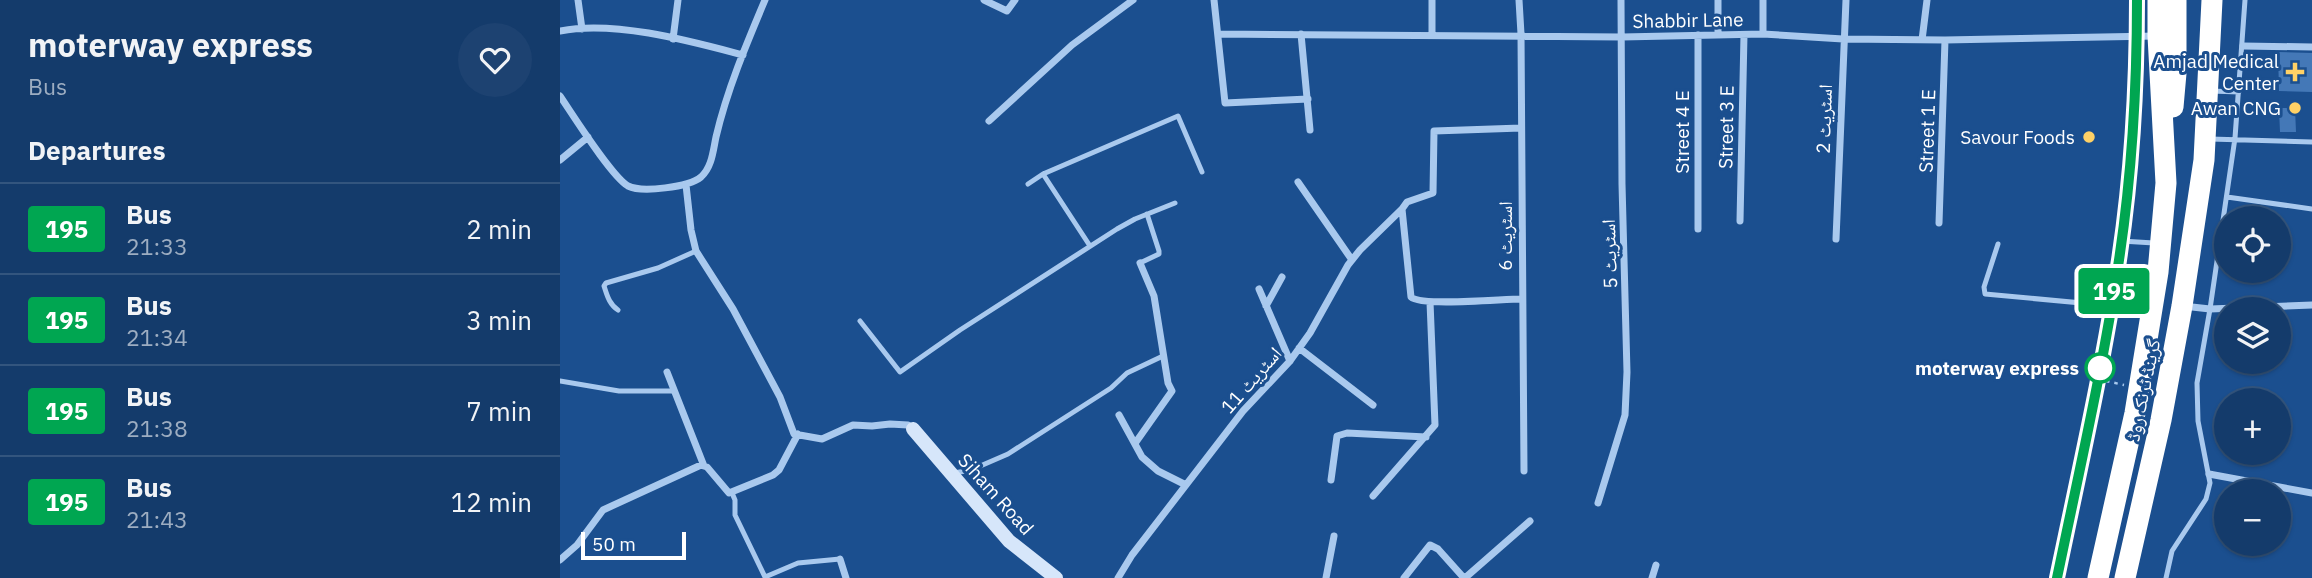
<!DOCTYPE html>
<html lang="en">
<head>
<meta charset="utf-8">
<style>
  :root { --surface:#143b6b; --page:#1d4271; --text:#f1f3f6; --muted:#9dadc1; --line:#33557e }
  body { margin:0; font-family:"IBM Plex Sans","Noto Naskh Arabic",sans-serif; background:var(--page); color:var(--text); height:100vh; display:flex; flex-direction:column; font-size:26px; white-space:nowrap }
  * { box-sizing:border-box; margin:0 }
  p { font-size:23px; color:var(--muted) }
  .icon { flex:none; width:38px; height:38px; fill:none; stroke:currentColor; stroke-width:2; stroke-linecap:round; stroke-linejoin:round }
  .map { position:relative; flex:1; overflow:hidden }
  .drawer { display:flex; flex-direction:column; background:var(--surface); width:560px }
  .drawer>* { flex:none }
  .badge { padding:0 14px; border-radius:5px; font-size:24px; line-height:46px }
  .tools { position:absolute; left:1654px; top:206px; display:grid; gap:14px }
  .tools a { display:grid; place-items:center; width:77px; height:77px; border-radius:50%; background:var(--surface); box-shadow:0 2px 5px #0004,0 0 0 2px var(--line); font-size:35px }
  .scale { position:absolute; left:21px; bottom:18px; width:105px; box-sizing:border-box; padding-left:7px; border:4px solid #fff; border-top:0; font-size:19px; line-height:24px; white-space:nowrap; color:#fff; -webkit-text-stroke:5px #1b4f8f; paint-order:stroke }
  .map>.badge { position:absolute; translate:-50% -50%; box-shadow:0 0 0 4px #fff }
  h2 { padding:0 28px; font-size:26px; line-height:63px }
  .round { display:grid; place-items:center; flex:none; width:74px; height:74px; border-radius:37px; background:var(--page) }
  .summary { display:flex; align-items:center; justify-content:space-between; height:119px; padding:0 28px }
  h1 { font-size:33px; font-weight:700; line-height:52px }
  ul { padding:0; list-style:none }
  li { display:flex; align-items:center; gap:21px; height:91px; padding:0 28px; border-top:2px solid var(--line) }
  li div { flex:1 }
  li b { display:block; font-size:26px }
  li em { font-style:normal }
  li .badge { min-width:77px; font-weight:700; text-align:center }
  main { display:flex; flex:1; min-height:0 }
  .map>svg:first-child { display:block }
  .building { fill:#4478b7 }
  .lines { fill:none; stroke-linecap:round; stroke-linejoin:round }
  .path { stroke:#a9c9ee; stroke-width:2.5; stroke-dasharray:3.5 5; stroke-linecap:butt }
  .lane { stroke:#a9c9ee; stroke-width:5 }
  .street { stroke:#a9c9ee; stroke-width:7 }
  .secondary { stroke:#d6e6fa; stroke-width:14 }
  .highway { stroke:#fff; stroke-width:21 }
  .line-casing { stroke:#fff; stroke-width:16 }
  .line { stroke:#00a651; stroke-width:10 }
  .poi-dot { fill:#ffd166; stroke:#1b4f8f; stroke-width:2.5 }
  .stop-dot { fill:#fff; stroke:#00a651; stroke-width:3.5 }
  .labels { text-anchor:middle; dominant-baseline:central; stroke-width:6; stroke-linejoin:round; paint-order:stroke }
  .street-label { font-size:19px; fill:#fff; stroke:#1b4f8f }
  .poi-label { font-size:19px; fill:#fff; stroke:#1b4f8f; text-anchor:end }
  .stop-label { font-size:19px; font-weight:bold; fill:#fff; stroke:#1b4f8f; text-anchor:end }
</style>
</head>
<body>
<main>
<section class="drawer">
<div class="summary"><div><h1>moterway express</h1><p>Bus</p></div><a class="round"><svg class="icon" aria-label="heart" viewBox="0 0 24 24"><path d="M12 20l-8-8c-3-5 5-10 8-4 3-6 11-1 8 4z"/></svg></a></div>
<h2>Departures</h2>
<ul>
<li><span class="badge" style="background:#00a651;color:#fff">195</span><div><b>Bus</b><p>21:33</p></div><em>2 min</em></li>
<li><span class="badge" style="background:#00a651;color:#fff">195</span><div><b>Bus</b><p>21:34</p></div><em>3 min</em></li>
<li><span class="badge" style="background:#00a651;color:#fff">195</span><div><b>Bus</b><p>21:38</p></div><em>7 min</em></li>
<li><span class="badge" style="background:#00a651;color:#fff">195</span><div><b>Bus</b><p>21:43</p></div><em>12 min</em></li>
</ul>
</section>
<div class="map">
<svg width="1752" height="578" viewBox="0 0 1752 578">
  <rect width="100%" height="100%" fill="#1b4f8f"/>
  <path class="building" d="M1718,52l34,1v39l-33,-1z
    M1719,108h16l1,24h-16z"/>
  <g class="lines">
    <path class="path" d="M1546,381l18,4"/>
    <path class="lane" d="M1651,91l28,1
      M1650,139l102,3
      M483,174l47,72
      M468,184l15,-10 135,-58 24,56
      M1667,197l85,12
      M1561,241l33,2
      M1438,244l-14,43 1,7 161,15
      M580,263l19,-9v-3l-12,-37
      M58,310c-9,-6 -11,-15 -14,-24l2,-3 52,-15 38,-17
      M300,321l40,51 60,-42 157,-101 18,-10 40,-16
      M0,381l59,10h55
      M394,473l17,-3 37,-16 103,-66 16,-15 36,-17
      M172,493l3,7v15l30,62 33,-14 42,-4
      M1497,578l49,-240 14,-82 16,-172 1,-84
      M1606,578l6,-27 34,-52 4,-16 -12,-62 -1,-38 13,-74 25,-171 10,-138"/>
    <path class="street" d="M18,0l4,29
      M424,0l23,11 8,-11
      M654,0l11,103 83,-4
      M872,0v35
      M959,0l2,34 3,437
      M1203,0v34
      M0,31c54,-11 130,10 183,24
      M658,34l404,3 141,-3 80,5 102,1 212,-4
      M741,34l9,96
      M1158,35v-35
      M113,39l5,-39
      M1362,40l5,-40
      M1683,46l69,1
      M0,96c13,19 51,80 68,90 14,7 61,1 73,-9 11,-10 12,-26 15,-40 11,-47 30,-92 49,-137
      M429,121l83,-76 61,-45
      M0,160l28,-23
      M738,182l54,78
      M126,185l5,45 5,21 37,58 47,88 14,37 28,5 31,-14 19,1 18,-2 18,1 5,4
      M842,209l5,-7 26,-9 1,-62 87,-3
      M1180,221l4,-186
      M1379,223l6,-183
      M1138,229v-194
      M1276,239l10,-239
      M699,289l31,72
      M706,306l16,-29
      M1623,306l27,3 102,-4
      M739,348l74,57
      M107,372l37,94
      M559,415l23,42 16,14 28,14
      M576,442l36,-51 -4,-8 -14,-87 -14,-33
      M1649,474l103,19
      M771,480l6,-44 10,-3 79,4
      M813,496l62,-71 -5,-123
      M1038,503l27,-88 2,-43 -5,-188 -1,-184
      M280,559l6,19
      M0,560l17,-15 26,-35 98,-45 6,2 22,26 44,-18 6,-5 19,-36
      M558,578l14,-23 111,-144 47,-50 20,-28 38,-68 12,-15 42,-41 9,88c11,10 91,2 110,2
      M766,578l8,-42
      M844,578l26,-33 8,4 26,29
      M905,578l65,-57
      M1092,578l4,-13"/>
    <path class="secondary" d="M353,429l96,112 47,37"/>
    <path class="highway" d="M1613,107l3,-34v-73
      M1538,578l37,-165 23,-141 8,-89 -8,-147v-36
      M1565,578l36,-158 21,-114 22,-146 8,-160"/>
  </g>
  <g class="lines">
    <defs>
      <path id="line" d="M1497,578c22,-106 46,-211 62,-318 13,-86 18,-174 18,-260"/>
    </defs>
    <use href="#line" class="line-casing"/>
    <use href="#line" class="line"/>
  </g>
  <g class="poi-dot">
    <path d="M1731.5 61.5h7v7h7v7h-7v7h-7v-7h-7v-7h7z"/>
    <circle cx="1735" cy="108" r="7"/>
    <circle cx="1529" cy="137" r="7"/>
  </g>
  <circle class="stop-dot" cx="1540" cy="368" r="14"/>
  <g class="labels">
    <g class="street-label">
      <text transform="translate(1128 20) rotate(-1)">Shabbir Lane</text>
      <text transform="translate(1264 119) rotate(-88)">اسٹریٹ 2</text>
      <text transform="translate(1166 127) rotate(-89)">Street 3 E</text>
      <text transform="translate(1367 131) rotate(-88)">Street 1 E</text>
      <text transform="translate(1122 132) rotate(-90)">Street 4 E</text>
      <text transform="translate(945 236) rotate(-90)">اسٹریٹ 6</text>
      <text transform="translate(1049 254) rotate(-92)">اسٹریٹ 5</text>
      <text transform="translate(691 380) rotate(-49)">اسٹریٹ 11</text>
      <text transform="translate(1583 390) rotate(-78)">گرینڈ ٹرنک روڈ</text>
      <text transform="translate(436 494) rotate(48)">Siham Road</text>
    </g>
    <g class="poi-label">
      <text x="1719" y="61">Amjad Medical<tspan x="1719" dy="22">Center</tspan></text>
      <text x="1721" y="108">Awan CNG</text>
      <text x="1515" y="137">Savour Foods</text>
    </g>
    <g class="stop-label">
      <text x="1519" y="368">moterway express</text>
    </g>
  </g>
</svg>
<div class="tools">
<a><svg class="icon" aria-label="locate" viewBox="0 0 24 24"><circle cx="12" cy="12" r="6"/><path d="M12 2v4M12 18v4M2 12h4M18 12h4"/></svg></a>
<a><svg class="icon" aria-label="layers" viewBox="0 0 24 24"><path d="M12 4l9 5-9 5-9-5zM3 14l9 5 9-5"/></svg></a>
<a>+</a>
<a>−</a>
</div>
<div class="scale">50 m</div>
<b class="badge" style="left:1554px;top:291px;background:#00a651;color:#fff">195</b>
</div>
</main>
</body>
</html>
